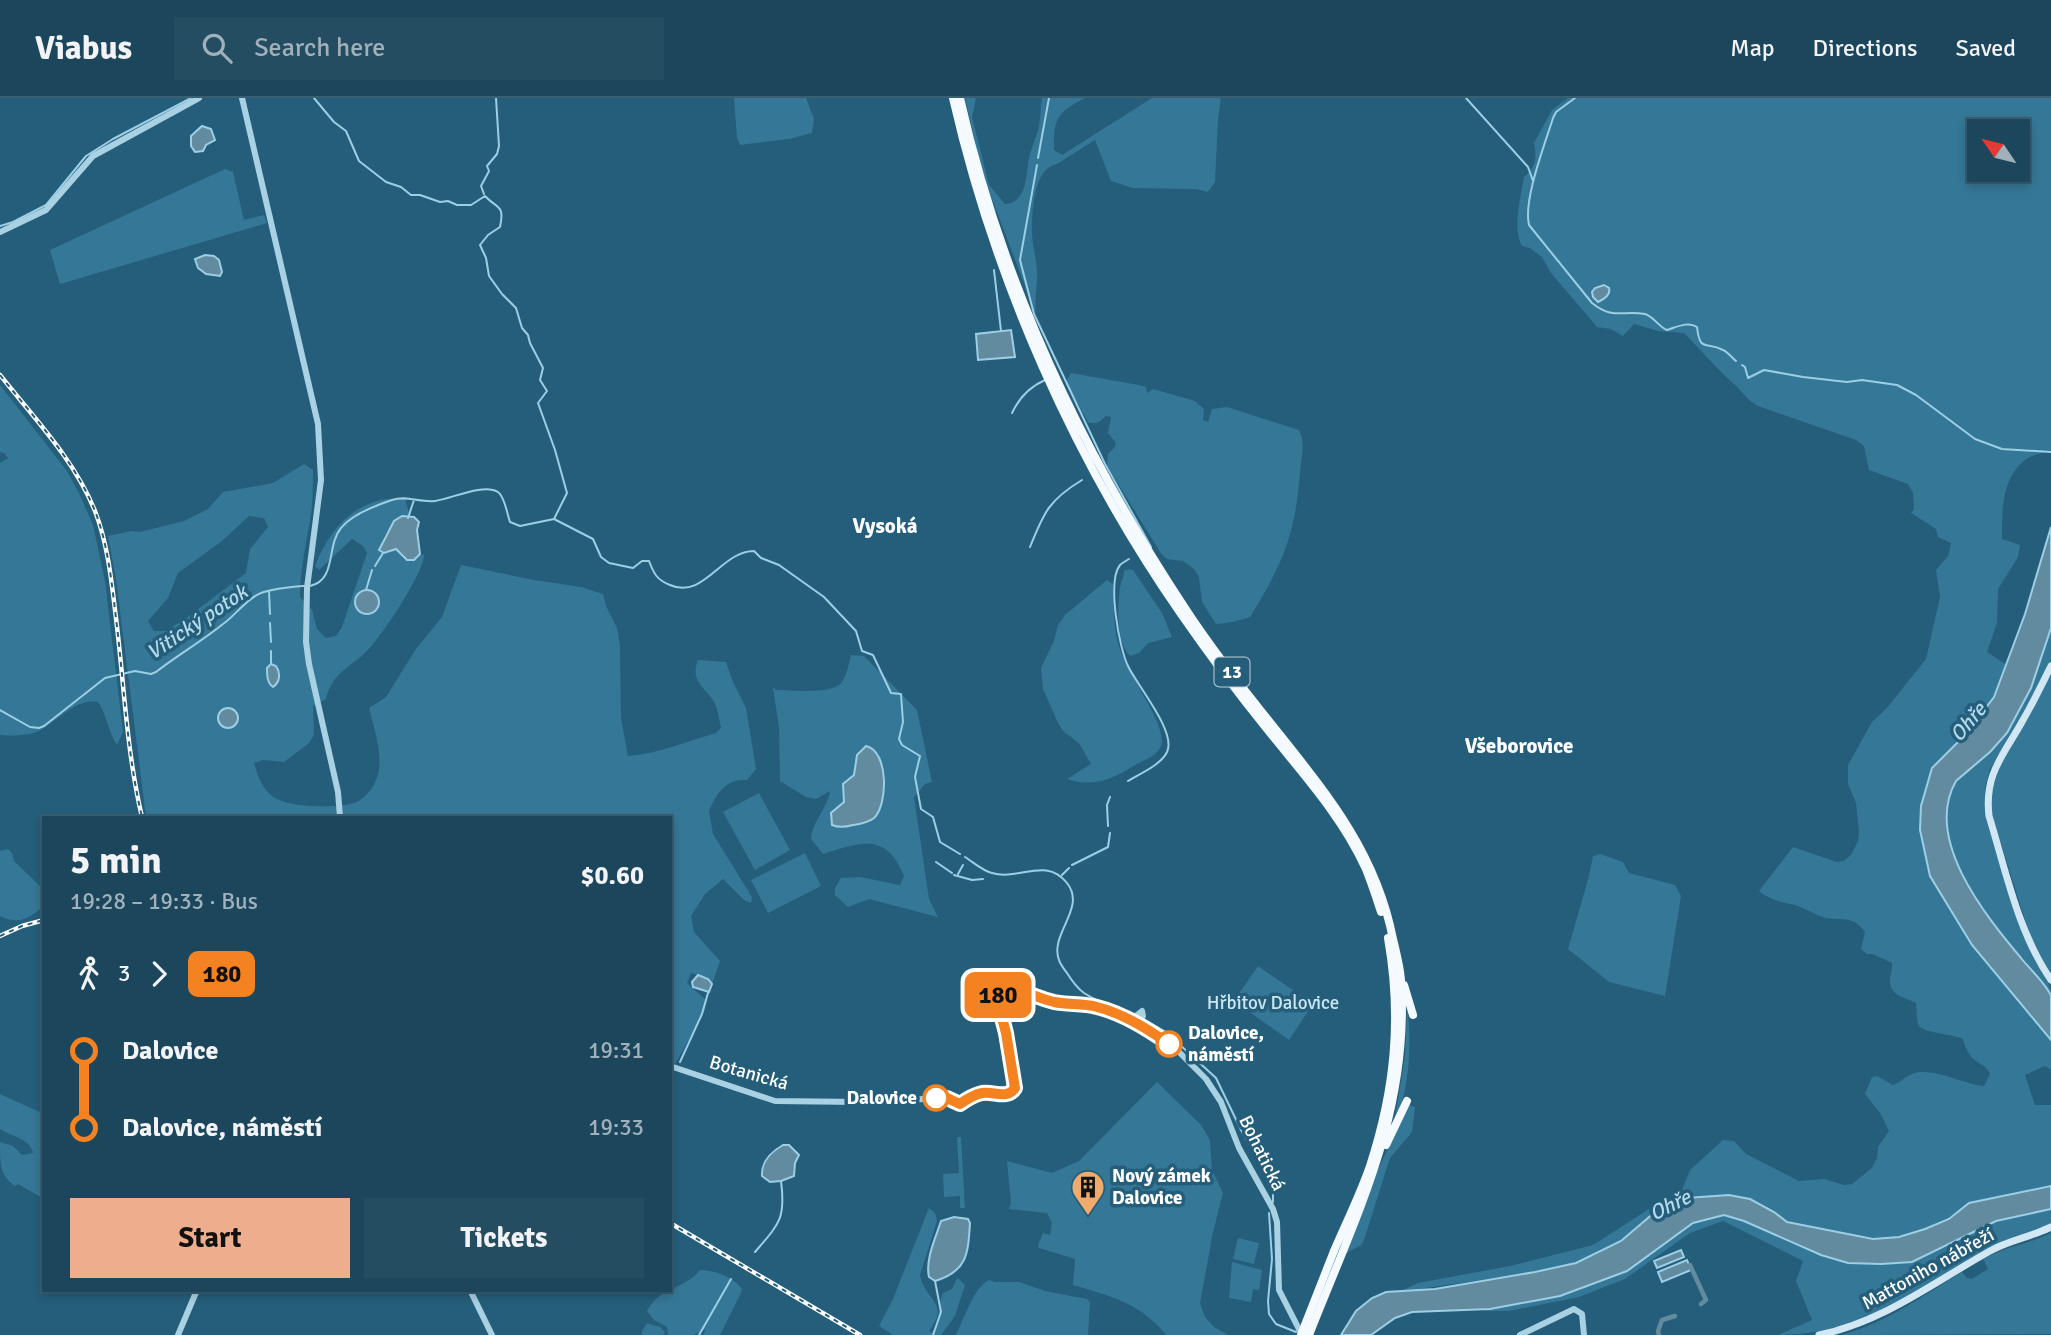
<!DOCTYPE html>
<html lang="en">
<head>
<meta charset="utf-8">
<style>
  :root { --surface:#1c465c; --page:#254d62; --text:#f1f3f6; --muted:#a0b1bb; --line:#3a5e72; --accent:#eead8d }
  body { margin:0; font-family:Signika,sans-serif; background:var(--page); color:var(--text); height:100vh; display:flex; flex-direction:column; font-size:26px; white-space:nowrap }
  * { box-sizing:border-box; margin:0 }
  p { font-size:23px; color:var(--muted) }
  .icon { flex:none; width:38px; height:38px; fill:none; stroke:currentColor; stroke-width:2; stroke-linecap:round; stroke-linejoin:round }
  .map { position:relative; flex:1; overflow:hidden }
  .details { position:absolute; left:42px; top:718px; width:630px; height:476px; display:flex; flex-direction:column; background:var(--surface); border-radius:0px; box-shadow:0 4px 10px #0003,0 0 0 2px var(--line) }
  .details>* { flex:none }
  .badge { padding:0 14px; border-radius:10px; font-size:24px; line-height:46px }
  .needle { width:46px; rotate:305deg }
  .buttons { position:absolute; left:1967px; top:21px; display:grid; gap:14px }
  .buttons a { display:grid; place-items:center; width:63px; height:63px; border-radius:0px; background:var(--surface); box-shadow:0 4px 10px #0003,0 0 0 2px var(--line); font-size:35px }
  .map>.badge { position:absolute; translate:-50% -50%; box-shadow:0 0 0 4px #fff }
  .legs { display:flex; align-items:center; gap:10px; height:77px; padding:0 28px; font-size:23px }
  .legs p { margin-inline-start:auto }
  .head { display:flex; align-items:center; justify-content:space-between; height:119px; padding:0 28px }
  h1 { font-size:38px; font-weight:700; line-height:52px }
  .action { display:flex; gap:14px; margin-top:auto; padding:14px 28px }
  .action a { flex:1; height:80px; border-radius:0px; background:var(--accent); color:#111; font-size:28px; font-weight:700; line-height:80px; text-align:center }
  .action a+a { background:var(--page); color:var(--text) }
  ul { padding:0 28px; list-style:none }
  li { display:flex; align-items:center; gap:24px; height:77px; font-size:26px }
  li i { display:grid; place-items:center; width:10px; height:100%; margin:0 9px; background:currentColor }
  li i::after { content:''; width:18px; height:18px; margin:-9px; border:5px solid; border-radius:50%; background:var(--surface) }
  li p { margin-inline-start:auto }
  li:first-child i { background:linear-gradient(#0000 50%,currentColor 0) }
  li:last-child i { background:linear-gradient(currentColor 50%,#0000 0) }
  header { display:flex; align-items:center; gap:42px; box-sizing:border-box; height:98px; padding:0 35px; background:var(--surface); border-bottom:2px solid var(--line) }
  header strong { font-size:33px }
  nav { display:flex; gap:38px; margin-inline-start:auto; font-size:24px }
  .search { width:490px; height:63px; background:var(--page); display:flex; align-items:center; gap:18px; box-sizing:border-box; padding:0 24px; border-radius:0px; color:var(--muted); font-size:26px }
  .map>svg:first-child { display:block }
  .green { fill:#357796; fill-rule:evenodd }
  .water { fill:#628b9f; stroke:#9ccfe5; stroke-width:2 }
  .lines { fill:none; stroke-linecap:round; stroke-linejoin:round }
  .stream { stroke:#9ccfe5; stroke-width:2 }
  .canal { stroke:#628b9f; stroke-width:4.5 }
  .tertiary { stroke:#a8d1e4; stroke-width:6 }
  .secondary { stroke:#d1e8f4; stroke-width:7 }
  .trunk { stroke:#f4fafe; stroke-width:8 }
  .rail-casing { stroke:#fff; stroke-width:4.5 }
  .rail { stroke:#255e7a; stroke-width:2; stroke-dasharray:5; stroke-linecap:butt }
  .trunk-bridge { stroke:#f4fafe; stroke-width:8 }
  .line-1-casing { stroke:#fff; stroke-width:16 }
  .line-1 { stroke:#f58220; stroke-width:10 }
  .stop-1-dot { fill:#fff; stroke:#f58220; stroke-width:3.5 }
  .labels { text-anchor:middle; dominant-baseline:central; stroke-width:7; stroke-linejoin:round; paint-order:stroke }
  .shield { fill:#255e7a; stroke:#becfd7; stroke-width:2 }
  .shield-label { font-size:18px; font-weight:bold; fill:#fff }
  .park-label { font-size:19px; fill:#cbe6f3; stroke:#255e7a }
  .stop-label { font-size:19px; font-weight:bold; fill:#fff; stroke:#255e7a; text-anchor:start }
  .street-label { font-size:19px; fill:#fff; stroke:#255e7a }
  .poi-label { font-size:19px; font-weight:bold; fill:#fff; stroke:#255e7a; text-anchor:start }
  .neighbourhood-label { font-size:21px; font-weight:bold; fill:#fff; stroke:#255e7a }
  .water-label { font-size:21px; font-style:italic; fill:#b3daec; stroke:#255e7a }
</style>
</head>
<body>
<header>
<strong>Viabus</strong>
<div class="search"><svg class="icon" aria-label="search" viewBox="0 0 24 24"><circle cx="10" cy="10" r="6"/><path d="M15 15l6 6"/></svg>Search here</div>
<nav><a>Map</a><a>Directions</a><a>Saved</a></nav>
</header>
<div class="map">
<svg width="2051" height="1237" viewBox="0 0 2051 1237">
  <rect width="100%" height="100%" fill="#255e7a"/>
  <path class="green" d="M734,0h72l8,21 -2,14 -23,6 -49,6 -3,-7z
    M965,0h11l-4,19 17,68 16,19c22,-1 21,-29 24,-46 2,-11 8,-21 10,-32 2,-9 1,-18 3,-28h43c-27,14 -32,20 -31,52l8,5 90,-57h69l-3,21 -3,63 -7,10 -13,-3 -62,-1 -22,-7 -16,-41 -38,24c-24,5 -25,47 -25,68 0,12 4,25 5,38 1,15 -3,29 -1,45l-53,-140z
    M1568,0h483v352c-8,3 -20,5 -26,10 -24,19 -23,52 -23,79l18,6 -2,12 -20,32 -1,34 -10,29 20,13 -13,32 -30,39 -32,32 23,148 17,29 79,95v30l-6,-4 -20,9 10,30h16v81l-82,17 -20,16 -24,10 -26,8 -26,2 -86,-17 -13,-10 -24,-13 -111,28 -18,14 -45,22 -41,9 -136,20 19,-9 92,-17 83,-21 56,-36 30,-11 11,-28 33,-30 11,1 12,13 53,27 25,-2 20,6 8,-1 20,-16 5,-10 1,-11 11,-16 -9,-18 -15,-19 7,-17 5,-1 16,9c8,-3 12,-8 19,-11 19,-8 51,10 72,12l6,-12c-5,-14 -20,-7 -27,-35 -11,-5 -39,-6 -44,-13 -3,-6 -2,-16 -3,-23 -11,-6 -26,-7 -26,-22 0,-7 3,-12 2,-18l-19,-9h-6l-6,-5 4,-17c-12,-17 -22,-11 -39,-14 -11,-3 -21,-10 -31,-13 -14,-3 -25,-5 -36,-14l34,-44 44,15 7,-1 7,-6 7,-14 1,-9 -3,-29 -8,-19v-19l24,-43 14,-13 40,-50 14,-62 -4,-27 12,-14 3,-13 -13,-6 -2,-8 -25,-16 3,-4 -1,-16 -5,-9 -39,-14 -5,-24 -8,-6 -98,-34c-11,-6 -15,-14 -24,-22 -18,-16 -33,-34 -50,-51l-26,-2 -24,-7 -11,12 -12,-7 -14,-2 -46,-54 -9,-16 -12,-9 -8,-2c-10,-18 -1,-50 2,-69 12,-10 13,-19 10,-34l18,-33zM1979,33h39v39h-39z
    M225,71l8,3 11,48 20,-5 3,8 -207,61 -10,-34z
    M1071,275l68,12 7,2 1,6 6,-4 42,12 9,8 -1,11 5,2 4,-13 15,-2 72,23c7,13 2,28 1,43 -5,63 -17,90 -50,144 -8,3 -26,7 -34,7l-14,-22 -3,-25 -5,-8 -11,-8 -16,-2 -5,-4 -55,-89 1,-12 7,-7 1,-4 -8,-10 3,-16 -5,-1c-6,6 -10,9 -18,6l-22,-40z
    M0,287l67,86 12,22 14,32 12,56 18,151 -6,13c-9,-13 -10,-30 -19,-43 -23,-4 -40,19 -59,29 -10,5 -28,5 -39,4v-272l8,-5 -4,-5 -4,-1z
    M304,366l9,6c0,19 0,38 -4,56 -4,24 -9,46 -9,71l12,13 5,19 9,9 10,-2 6,-9 25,-74 -4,-7 -11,-7 -33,31 -4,-4c15,-39 45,-72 90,-67l5,17c-16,0 -27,19 -31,34l5,3 12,-4 13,12 6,-1 5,-6 4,1c0,18 -45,86 -60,99 -17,15 -32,20 -38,45l-13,7 1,29 -5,8 -25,19 -21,-2 -9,3c3,12 8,25 18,33 15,12 67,13 85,6 7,-4 15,-12 18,-20 11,-20 -1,-53 -6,-74l17,-11 30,-48 26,-32 19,-52 73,15 47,7 22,7 3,12 11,22 3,18 1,73 7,37c29,-2 60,-15 88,-23l5,-5c-2,-9 -3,-20 -8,-28 -10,-14 -23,-20 -15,-40l28,2 7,20 13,26 10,61 -9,11c-22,-1 -30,13 -38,31l4,23 39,63 -1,6 -7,-3 -21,-21 -18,15 -14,22 3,16 26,29 -8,23 -4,-6 -17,-5 -4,10 20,18 -4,13 -28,50 -5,-2v-245h-524l-30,-238 -8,-43 24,-5 8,1 44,-11 24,-12 15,-17 50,-9zM249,418l15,2 4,9 -18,22 -4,24 -61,46 -20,12h-11l-6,-10 20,-23 10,-25 44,-32z
    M1129,471l4,1 29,43 10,24 -24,6 -9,10 -9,3c-14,-14 -13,-49 -10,-68 1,-6 4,-11 4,-17z
    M1107,482l6,4c1,19 0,39 5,59 7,29 44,74 44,98 0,6 -4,10 -8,14 -8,5 -16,8 -24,13 -21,13 -39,19 -63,11l24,-15 -12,-21 -15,-11 -6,-9 -15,-34 -2,-21 13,-27 4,-16 7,-10z
    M2051,530v32l-30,58 -31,51 -5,19 1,29c15,46 27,95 47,139 6,14 18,24 18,39 -40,-50 -134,-145 -95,-214l34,-29 53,-100z
    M851,557l13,1 53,54 15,72 -7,2 -11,13 15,102 9,18 -69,-18 -21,8 -13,-12v-7l6,-10 19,-1 40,8 4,-9c-18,-45 -45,-33 -81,-22l-12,-15c2,-19 16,-30 19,-48l-14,8 -10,-2 -26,-16 -1,-53 -6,-41 3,3c15,0 57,5 66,-8 5,-8 7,-18 9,-27zM878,657c8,19 12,57 -12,68 -8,3 -20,3 -29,4l7,-25 -1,-18 11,-9 1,-10z
    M2051,574v303l-20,-36 -39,-124 -2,-16 5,-28z
    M759,695l31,57 -35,20 -32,-58z
    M8,751l4,4 2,8 30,29v16c-16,13 -25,19 -44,10v-65z
    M805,755l16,33 -53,27 -17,-33z
    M1600,756l23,8 6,11 46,12 6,11 -16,100 -56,-14 -41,-33 21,-73 4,-20z
    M1258,868l55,38 -24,36 -55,-39z
    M1407,911c5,25 3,86 -12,109l10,-62z
    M1157,984l44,43 9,15 2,30 11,23 -10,39 -13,71 5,14 9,10 14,8h-62c-25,-32 -56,-39 -93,-50l2,-26 -36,-11 -1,-3 5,-12 7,2 2,-12 -5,-10 -38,-4 2,-6 -4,-42 45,12 27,-12z
    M0,996l44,20v85l-26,-15 -3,2c-15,-10 -15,-23 -15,-44l13,4 9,9 11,-2c-3,-15 -21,-16 -33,-24z
    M1408,1007l7,2 -3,25 -22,26 -26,82 -3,5 -16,9 31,-80z
    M957,1039h4l4,71h-5v-12l-16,1 -1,-23 16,-1z
    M929,1110l6,5 2,8 -17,54c5,26 31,28 9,56l3,2c9,-13 5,-27 11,-40l9,-4 4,-9 2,-2 7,7 -10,31 -14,19h-48l-14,-9 14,-27z
    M2051,1111v15c-13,5 -27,10 -41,16 -81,36 -137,95 -232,95l34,-15 -16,-39 7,-20 -80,-40 -33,12 -65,46 -46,18 -70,14h-27l78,-15 38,-14 31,-13 64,-46 31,-8 20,6 77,34 12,2 111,-9 52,-27z
    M2051,1135v101l-210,1c44,-11 83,-40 121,-63l5,6 5,1 16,-10 -5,-10c22,-12 46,-15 68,-26z
    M1238,1140l21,5 -5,21 -21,-5z
    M1232,1164l30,8 -3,20 -6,-1 -2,13 -22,-4z
    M700,1172c14,0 34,7 42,19l-2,6 -20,40h-17l3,-6 -13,6h-25l-1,-8 -13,-7 -7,-9c14,-26 36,-20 53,-41z
    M989,1182l6,2h24l26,9 42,8 3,4 -2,32h-132c8,-16 18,-48 33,-55z
    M647,1225l13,4 5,5 -2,3h-21v-4z"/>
  <path class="water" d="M202,28l9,3 4,11 -9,5 -3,6 -8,1 -4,-6v-10z
    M205,157l9,1 5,4 3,12 -2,4 -14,-2 -8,-6 -3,-9z
    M1604,187l5,3c2,7 -5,11 -11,14l-5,-5 -1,-5 3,-4z
    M1011,232l4,27 -37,3 -2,-26z
    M402,418l12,1 5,5 -2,8 3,24 -6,6h-7l-11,-11 -12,4 -5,-3 15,-29z
    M2051,429v101l-20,60 -24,45 -17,19 -34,29c-33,58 29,134 65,177 7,9 27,28 30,38 0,13 0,30 0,44l-79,-95 -42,-69 -10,-46 1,-24 11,-38 32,-32 30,-39 31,-83z
    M355 504a12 12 0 1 1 24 0a12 12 0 1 1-24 0Z
    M271,566l5,2c5,7 4,16 -3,21 -6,-4 -6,-12 -6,-19z
    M218 620a10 10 0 1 1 20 0a10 10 0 1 1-20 0Z
    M866,648c23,5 22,59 8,72 -6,5 -14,6 -21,7 -7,2 -14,3 -21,0l-1,-12 13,-11 -1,-18 11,-9 3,-20z
    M698,877l10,4 4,5 -3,8 -16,-5 -1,-5z
    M783,1047h6l10,10 -4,8 -1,13 -13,5 -11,1 -8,-6c-1,-15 9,-24 21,-31z
    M2051,1088v23l-55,12 -84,41 -31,2 -33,-1 -27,-8 -77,-34 -20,-6 -31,8 -66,48 -67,25 -70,13 -78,3 -17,6 -24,17h-30l15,-24 16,-13 14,-6 49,-3 100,-17 41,-9 45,-22 40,-34 25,-9 43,-3 21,4 24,13 13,10 86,17 26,-2 26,-8 24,-10 20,-16z
    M954,1119l14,2 2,4c-2,30 -2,48 -35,58l-6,-4c-4,-18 7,-40 12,-56z
    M1681,1152l3,7 -27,11 -3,-7z
    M1687,1162l4,10 -29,12 -4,-10z"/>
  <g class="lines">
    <path class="stream" d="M314,0l20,24 12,9 13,30 27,21 15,5 10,8h9l20,7 8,-1 9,4h14l14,-9c12,13 20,8 15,31l-12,8 -8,10 6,13 3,18 13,18 14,14 6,20 6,7 2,8 13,25 -3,12 7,11 -9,12 17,47 12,43 -13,26
      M1466,0l62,69 5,14
      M1575,0l-19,14 -3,6c-8,26 -30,82 -24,107l63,78c21,17 30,7 53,11 8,2 14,13 22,16 10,-3 21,-9 30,-3 3,26 9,14 26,23 5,2 9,8 13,11
      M1038,60l11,-60
      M1037,67l-17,95 14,54 71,150 46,83
      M484,96l-3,-8 8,-15 -2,-5 10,-12 2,-8 -3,-48
      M0,128l13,-4 33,-17 40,-49 27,-17 78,-41
      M994,172l7,61
      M1742,267l3,2 3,11 16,-8 39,7 44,5 15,-2 35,5 19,10 59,44 27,10 49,3
      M1012,315c7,-15 17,-26 33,-33
      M408,420l6,-18
      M1030,449c14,-35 19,-47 52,-67
      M375,468l8,-13
      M310,488c27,-6 16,-40 31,-58 10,-13 36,-23 51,-28 14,-5 29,3 43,1 16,-2 48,-18 63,-9 7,5 9,22 12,30l10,4 34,-7 39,20 8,18 8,6 24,5 9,-7h7c5,13 8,19 21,24 34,15 51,-34 84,-34l7,7 18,7 45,32 32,34 6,20 11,4 18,38 10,1 2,28 -4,17 3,6 18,11 -5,21 6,32 12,8 7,25 20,12
      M366,492l6,-20
      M269,493l1,23
      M270,525l1,19
      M271,553v13
      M0,612l30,17 9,1 5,-2 61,-48 30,-7 16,3 5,-2c22,-17 46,-31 67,-48 13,-9 24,-26 38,-31 14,-5 29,-6 43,-7
      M1128,683c11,-7 33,-16 39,-29 10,-20 -31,-68 -39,-86 -9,-18 -21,-85 -8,-101 2,-2 6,-4 9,-6
      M1108,728l-1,-21 3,-8
      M965,759c8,5 18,14 27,16 27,8 54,-17 75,10 20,25 -18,51 -8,77 1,4 5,9 8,13 5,8 10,15 17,20 15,10 33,15 49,22
      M936,764l16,11
      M1072,767l36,-18 2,-14
      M958,776l5,-9
      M954,777l18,5 11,-1
      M1062,777l7,-7
      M1145,922l21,12 50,46 26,54 31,50v20
      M680,964l22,-48 6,-21
      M1269,1115l3,46 -4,42 1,13 7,10 20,8
      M755,1154c24,-28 31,-33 26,-71
      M699,1237l32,-56
      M933,1237l8,-23 -6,-31"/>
    <path class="canal" d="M1688,1168l2,-1 16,35 -5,4
      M1659,1237l-1,-4 4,-11 13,-4"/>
    <path class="tertiary" d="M242,0l76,326 3,56 -14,108 -1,54 3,22 29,128 2,25
      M0,134l46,-22 47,-54 106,-58
      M1130,923l12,-10 1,5 -4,9
      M670,968l105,35 83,1 89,-4 13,6c16,-12 28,-12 48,-9l7,-7 -9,-55 -10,-38 28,-4 34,12 27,1 25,7 35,17 29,19 32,32 15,23 18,46 34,61 4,13 2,68 23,45
      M470,1192l22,45
      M178,1237l19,-45
      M1520,1237l54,-26 8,5 2,21"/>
    <path class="secondary" d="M2051,568c-9,18 -18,37 -28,54 -19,35 -39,53 -34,96 17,55 29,116 62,164
      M1819,1237c64,-13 115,-53 171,-84 19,-11 41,-14 61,-24"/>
    <path class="trunk" d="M953,0c42,183 121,362 228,516 27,39 56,78 86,115 35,44 74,86 98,138 6,14 11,30 16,45
      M960,0c41,182 121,352 223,507 27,42 59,82 90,121 54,68 103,126 120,213 3,13 7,27 8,41 9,133 -45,235 -92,355
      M1404,887l9,30
      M1386,1047l21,-44
      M1334,1153c12,-28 26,-56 36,-85 25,-77 32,-148 18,-228"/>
    <defs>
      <path id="rail" d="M0,277c34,43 74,84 95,136 12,31 16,65 20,99 9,69 11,140 27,207
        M0,838l22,-10 22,-6
        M670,1125l190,112"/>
    </defs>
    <use href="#rail" class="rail-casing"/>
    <use href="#rail" class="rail"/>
    <path class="trunk-bridge" d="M1301,1237l33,-84"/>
  </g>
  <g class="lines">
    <defs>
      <path id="line-1" d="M936,1000h11l13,6c7,-5 13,-9 22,-11 12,-2 25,7 33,-5l-9,-55 -10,-38c32,-8 30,0 58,7 14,3 29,1 43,5 25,6 51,22 72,37"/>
    </defs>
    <use href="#line-1" class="line-1-casing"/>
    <use href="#line-1" class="line-1"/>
  </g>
  <defs>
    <symbol id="building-pin" viewBox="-11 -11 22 30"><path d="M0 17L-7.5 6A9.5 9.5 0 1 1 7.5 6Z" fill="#eeab6c" stroke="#255e7a"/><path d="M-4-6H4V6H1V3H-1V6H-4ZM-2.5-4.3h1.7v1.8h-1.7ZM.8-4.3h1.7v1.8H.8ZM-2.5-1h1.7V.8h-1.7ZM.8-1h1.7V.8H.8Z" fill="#111"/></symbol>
  </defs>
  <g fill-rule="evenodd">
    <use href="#building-pin" x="1069" y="1070" width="38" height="52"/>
  </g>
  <g class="stop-1-dot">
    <circle cx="1169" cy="946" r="12"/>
    <circle cx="936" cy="1000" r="12"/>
  </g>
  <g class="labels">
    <rect class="shield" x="1214.5" y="559.5" width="35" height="29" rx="5"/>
    <g class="shield-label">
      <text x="1232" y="574">13</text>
    </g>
    <g class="park-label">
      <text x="1273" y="905">Hřbitov Dalovice</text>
    </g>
    <g class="stop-label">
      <text x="1188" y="935">Dalovice,<tspan x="1188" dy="22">náměstí</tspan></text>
      <text x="917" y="1000" text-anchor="end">Dalovice</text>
    </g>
    <g class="street-label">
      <text transform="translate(749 975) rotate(16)">Botanická</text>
      <text transform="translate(1262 1055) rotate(64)">Bohatická</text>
      <text transform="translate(1928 1171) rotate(-29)">Mattoniho nábřeží</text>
    </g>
    <g class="poi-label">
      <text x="1112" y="1078">Nový zámek<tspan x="1112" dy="22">Dalovice</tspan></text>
    </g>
    <g class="neighbourhood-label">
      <text x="885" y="428">Vysoká</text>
      <text x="1519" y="648">Všeborovice</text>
    </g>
    <g class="water-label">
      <text transform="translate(197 524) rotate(-34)">Vitický potok</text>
      <text transform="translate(1968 624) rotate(-50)">Ohře</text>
      <text transform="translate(1670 1107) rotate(-27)">Ohře</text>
    </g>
  </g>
</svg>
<div class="buttons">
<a><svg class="needle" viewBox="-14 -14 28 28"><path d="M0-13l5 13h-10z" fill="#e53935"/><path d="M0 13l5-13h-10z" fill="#a0b1bb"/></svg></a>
</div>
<b class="badge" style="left:998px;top:897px;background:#f58220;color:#111">180</b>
<section class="details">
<div class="head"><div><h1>5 min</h1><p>19:28 – 19:33 · Bus</p></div><b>$0.60</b></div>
<div class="legs"><svg class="icon" aria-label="walk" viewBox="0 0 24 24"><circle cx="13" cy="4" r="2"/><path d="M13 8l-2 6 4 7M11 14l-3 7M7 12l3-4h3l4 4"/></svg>3<svg class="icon" aria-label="forward" viewBox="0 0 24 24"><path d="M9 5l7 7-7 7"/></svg><b class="badge" style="background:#f58220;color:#111">180</b></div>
<ul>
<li><i style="color:#f58220"></i><b>Dalovice</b><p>19:31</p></li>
<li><i style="color:#f58220"></i><b>Dalovice, náměstí</b><p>19:33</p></li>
</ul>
<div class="action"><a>Start</a><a>Tickets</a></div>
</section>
</div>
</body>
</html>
